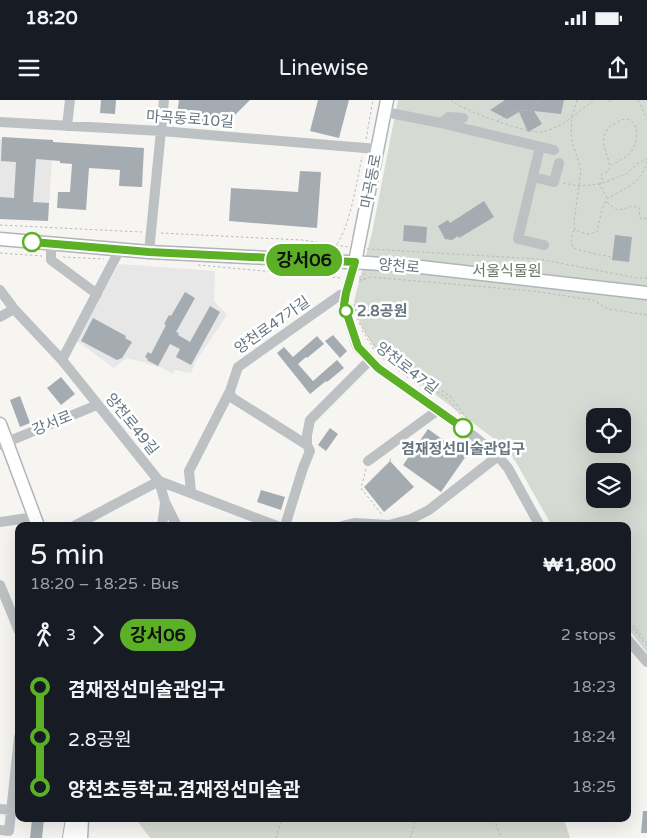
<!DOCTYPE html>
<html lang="en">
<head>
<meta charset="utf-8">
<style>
  :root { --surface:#171b24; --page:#242831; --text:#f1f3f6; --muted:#9ea1a6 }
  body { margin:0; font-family:"Varela Round","Noto Sans KR",sans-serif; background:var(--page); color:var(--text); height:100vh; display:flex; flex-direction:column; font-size:19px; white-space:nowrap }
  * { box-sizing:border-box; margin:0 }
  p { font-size:16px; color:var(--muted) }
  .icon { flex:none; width:28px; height:28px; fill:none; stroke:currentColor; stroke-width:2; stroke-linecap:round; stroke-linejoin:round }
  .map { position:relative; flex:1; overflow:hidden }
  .details { position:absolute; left:15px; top:422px; width:616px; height:300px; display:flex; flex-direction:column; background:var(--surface); border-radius:10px; box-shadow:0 5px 20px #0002 }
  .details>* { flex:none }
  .badge { padding:0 10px; border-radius:16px; font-size:18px; line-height:32px }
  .fabs { position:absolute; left:586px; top:308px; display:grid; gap:10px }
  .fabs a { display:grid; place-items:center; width:45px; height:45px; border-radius:10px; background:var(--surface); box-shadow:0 5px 20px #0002; font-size:25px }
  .map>.badge { position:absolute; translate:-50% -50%; box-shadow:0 0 0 2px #fff }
  .legs { display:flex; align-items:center; gap:8px; height:55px; padding:0 15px; font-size:16px }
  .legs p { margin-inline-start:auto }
  .overview { display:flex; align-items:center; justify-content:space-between; height:85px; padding:0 15px }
  h1 { font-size:28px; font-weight:600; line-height:38px }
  ul { padding:0 15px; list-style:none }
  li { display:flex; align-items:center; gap:18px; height:50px; font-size:19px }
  li i { display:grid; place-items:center; width:8px; height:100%; margin:0 6px; background:currentColor }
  li i::after { content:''; width:12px; height:12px; margin:-6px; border:4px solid; border-radius:50%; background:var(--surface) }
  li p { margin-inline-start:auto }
  li:first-child i { background:linear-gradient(#0000 50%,currentColor 0) }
  li:last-child i { background:linear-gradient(currentColor 50%,#0000 0) }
  .status { display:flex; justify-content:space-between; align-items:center; height:35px; padding:0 25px; background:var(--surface); direction:ltr }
  .status svg { height:14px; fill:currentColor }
  header { display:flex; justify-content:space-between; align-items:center; height:65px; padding:0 15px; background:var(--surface); font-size:22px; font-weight:600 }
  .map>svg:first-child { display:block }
  .built { fill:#e6e7e6 }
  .green { fill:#d5dad2; fill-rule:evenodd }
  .building { fill:#a5acb1 }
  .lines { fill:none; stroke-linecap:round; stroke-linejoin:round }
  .major-casing { stroke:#b0b5b8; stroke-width:15 }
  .highway-casing { stroke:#b0b4b7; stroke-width:16 }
  .path { stroke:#b7babc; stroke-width:1; stroke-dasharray:2.5 2.5; stroke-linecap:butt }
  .minor { stroke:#bdc1c4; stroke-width:10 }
  .major { stroke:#fff; stroke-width:12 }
  .highway { stroke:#fff; stroke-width:14 }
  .line-1-casing { stroke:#fff; stroke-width:11 }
  .line-1 { stroke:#5bb025; stroke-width:8 }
  .stop-1-dot { fill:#fff; stroke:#5bb025; stroke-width:2.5 }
  .labels { text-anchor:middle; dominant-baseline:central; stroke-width:5; stroke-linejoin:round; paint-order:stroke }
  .street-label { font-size:15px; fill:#677681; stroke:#fff }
  .park-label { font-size:15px; fill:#6a7965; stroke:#fff }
  .stop-label { font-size:15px; font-weight:bold; fill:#677681; stroke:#fff; text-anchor:start }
</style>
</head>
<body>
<div class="status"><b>18:20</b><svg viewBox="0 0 49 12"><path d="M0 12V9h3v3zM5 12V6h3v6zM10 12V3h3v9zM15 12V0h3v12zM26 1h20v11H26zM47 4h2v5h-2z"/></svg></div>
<header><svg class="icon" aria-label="menu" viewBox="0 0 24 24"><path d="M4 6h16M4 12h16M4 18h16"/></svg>Linewise<svg class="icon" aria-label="share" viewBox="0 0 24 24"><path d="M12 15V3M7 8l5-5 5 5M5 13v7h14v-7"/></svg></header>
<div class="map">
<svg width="647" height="738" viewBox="0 0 647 738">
  <rect width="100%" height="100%" fill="#f6f5f2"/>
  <path class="built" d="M0,39l53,1 -5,81 -48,-2z
    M119,164l96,7 -1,30 13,14 -31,46 -5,12 -16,-3 -2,4 -11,-6 -19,-6 -17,-4 -12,10 -37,-27z"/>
  <path class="green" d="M398,0h249v553l-16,-21 -3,-2v-104h-76l-43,-76 -133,-100 -16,-26 -6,-23 18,-68zM595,316h27v28h-27zM595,371h27v28h-27z
    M136,719h428l6,19h-420z"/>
  <path class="building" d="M101,0h15l-1,14 -15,-1z
    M179,0h71l-23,23 -51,-2z
    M318,0h31l-10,38 -29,-7z
    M505,0h59l-3,14 -27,-3 8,13 -14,8 -9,-20 -12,7 -17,-9z
    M2,37l51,3v2l91,6 -2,39 -23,-1 1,-16 -31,-2 -3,42 -29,-2 1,-16h12l2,-28 -12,-1v-2l-24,-2 -3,43 16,1 -1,18 -48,-2v-22l14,1 2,-36 -15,-1z
    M300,71l21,1 -4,56 -88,-7 2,-33 67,4z
    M484,101l10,16 -35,21 -1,-2 -6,4 -7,-1 -7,-13 10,-6 2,3z
    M404,125l23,2 -1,16 -23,-2z
    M615,135l17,2 -3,25 -17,-2z
    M185,192l10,6 -19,34 3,1 -1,2 12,7 20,-36 10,6 -29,53 -15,-8 4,-8 -10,-5 -12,22 -11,-6 1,-1 -3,-2 3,-5 3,2 15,-29 -2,-1 5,-9 2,1z
    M93,218l33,18 -1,2 7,4 -10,16 -5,2 -36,-19z
    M333,235l14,16 -7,7 -15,-17z
    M317,236l7,8 -17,14 -1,-1 -8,7 15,17 24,-21 7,8 -17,14 -1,-1 -16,13 -33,-41 7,-6 9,10z
    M61,277l14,17 -14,11 -14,-17z
    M20,296l10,27 -10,4 -10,-27z
    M330,328l8,6 -12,17 -8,-6z
    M428,329l38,27 -25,36 -38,-27z
    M390,361l24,26 -30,25 -20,-25z
    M261,390l24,7 -4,13 -24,-8z
    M643,711h4v22h-6z
    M32,719h12l-2,19h-12z"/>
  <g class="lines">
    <defs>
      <path id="major" d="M0,139l149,13 219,11 53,4 226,26
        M355,162l32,-162
        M0,324l38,102
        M81,738l1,-19"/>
      <path id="highway" d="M70,738l3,-19"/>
    </defs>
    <use href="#major" class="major-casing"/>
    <use href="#highway" class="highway-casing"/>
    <path class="path" d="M451,0c10,10 77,34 90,32 20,-3 37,-20 53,-32
      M577,0l-5,16 -1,13 1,13 9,27 -7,54 1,7 12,4 10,-2c2,-9 5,-28 11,-34 3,-2 8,-4 11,-6 15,-8 24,-14 28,-31
      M609,0l2,3
      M638,0l9,19
      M498,21l16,-11 18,1 6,-11
      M366,39l7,-39
      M563,83l16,3 21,-2 26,-10 11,-10 10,-5
      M607,98l-4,-7 -3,-7 2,-5 -1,-4 8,-4c3,-14 -12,-27 -2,-41 2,-3 6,-5 9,-7 3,-2 7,-4 11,-4 14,4 11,25 3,34 -5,5 -12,9 -19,12
      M607,102c17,16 17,1 32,5l1,11 7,1
      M0,125l142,7
      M574,130c-3,6 -4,11 -1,18l18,5 20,4
      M161,133l141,7 47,7
      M367,149l172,10 98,19h10
      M333,152v-4c16,-13 24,-69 29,-91
      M0,153l42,3
      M63,157l41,2
      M198,165l143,13
      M359,178l5,-4 1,-2
      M359,180l11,-3 163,14 60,9 15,9 39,6
      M359,182l8,-4
      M354,204l4,16
      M359,223l19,28 37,30 22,6 14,10 18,24
      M362,230l14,23 39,30 21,8 13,9 13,17
      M492,339l14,10 8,11
      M390,361l1,-5
      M366,369l-5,19 22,28
      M628,524l7,3 12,16
      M628,526l6,3 13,17
      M494,719l7,19
      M276,738l6,-19
      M410,738l4,-10v-9"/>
    <path class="minor" d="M385,12l56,11 113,27
      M0,22l161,9 216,18
      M441,23l8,-6 14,1
      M67,26l3,-26
      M540,47l-22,92 26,6
      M533,77l21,5 5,-19
      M51,143v17l46,34
      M149,152l15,-152
      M355,162l-9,31 -2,12 13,42 21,21 97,69 23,19 10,12 32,58
      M0,190l14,19 48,51 97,121 118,45
      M0,217l14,-8
      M62,260l58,-111
      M230,291l1,6 76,48
      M0,345l97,-40
      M368,361l70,-51
      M191,392l-2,-21 41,-80 8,-24 102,-72 6,-2
      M0,422l35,-5
      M74,426l85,-45 6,21 12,24
      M162,426l3,-23
      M285,426l18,-58 7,-17 -3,-6v-10l3,-15 60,-60
      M342,426l12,-3 35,2 22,-6 18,-9 69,-54
      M0,485l19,46
      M628,540l19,22
      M0,709l11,1
      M0,730l9,1 10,-94"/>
    <use href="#major" class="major"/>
    <use href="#highway" class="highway"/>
  </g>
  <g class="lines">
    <defs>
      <path id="line-1" d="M32,142l117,10 206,10 -9,31 -2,12 14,42 20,21 85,60"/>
    </defs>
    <use href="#line-1" class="line-1-casing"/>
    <use href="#line-1" class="line-1"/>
  </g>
  <g class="stop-1-dot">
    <circle cx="32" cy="142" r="9"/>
    <circle cx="346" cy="211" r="6"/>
    <circle cx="463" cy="328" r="9"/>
  </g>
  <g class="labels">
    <g class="street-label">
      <text transform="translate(190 19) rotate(4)">마곡동로10길</text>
      <text transform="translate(371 81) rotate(-79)">마곡동로</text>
      <text transform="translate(399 166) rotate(5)">양천로</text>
      <text transform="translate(272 225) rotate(-35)">양천로47가길</text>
      <text transform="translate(407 268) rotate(38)">양천로47길</text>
      <text transform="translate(52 323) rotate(-22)">강서로</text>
      <text transform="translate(132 324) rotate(51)">양천로49길</text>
    </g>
    <g class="park-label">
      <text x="507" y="171">서울식물원</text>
    </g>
    <g class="stop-label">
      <text x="357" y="211">2.8공원</text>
      <text x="463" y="349" text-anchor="middle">겸재정선미술관입구</text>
    </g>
  </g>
</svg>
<div class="fabs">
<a><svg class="icon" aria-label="locate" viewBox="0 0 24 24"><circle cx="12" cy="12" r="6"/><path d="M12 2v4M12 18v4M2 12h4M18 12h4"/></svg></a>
<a><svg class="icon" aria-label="layers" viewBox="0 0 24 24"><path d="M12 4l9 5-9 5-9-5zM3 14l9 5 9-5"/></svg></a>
</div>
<b class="badge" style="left:304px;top:160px;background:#5bb025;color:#111">강서06</b>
<section class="details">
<div class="overview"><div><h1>5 min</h1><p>18:20 – 18:25 · Bus</p></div><b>₩1,800</b></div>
<div class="legs"><svg class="icon" aria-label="walk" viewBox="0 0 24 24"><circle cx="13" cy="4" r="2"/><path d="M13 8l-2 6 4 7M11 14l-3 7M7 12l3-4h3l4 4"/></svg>3<svg class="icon" aria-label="forward" viewBox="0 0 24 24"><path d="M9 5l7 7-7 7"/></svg><b class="badge" style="background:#5bb025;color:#111">강서06</b><p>2 stops</p></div>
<ul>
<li><i style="color:#5bb025"></i><b>겸재정선미술관입구</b><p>18:23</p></li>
<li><i style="color:#5bb025"></i><span>2.8공원</span><p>18:24</p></li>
<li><i style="color:#5bb025"></i><b>양천초등학교.겸재정선미술관</b><p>18:25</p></li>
</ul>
</section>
</div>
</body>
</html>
